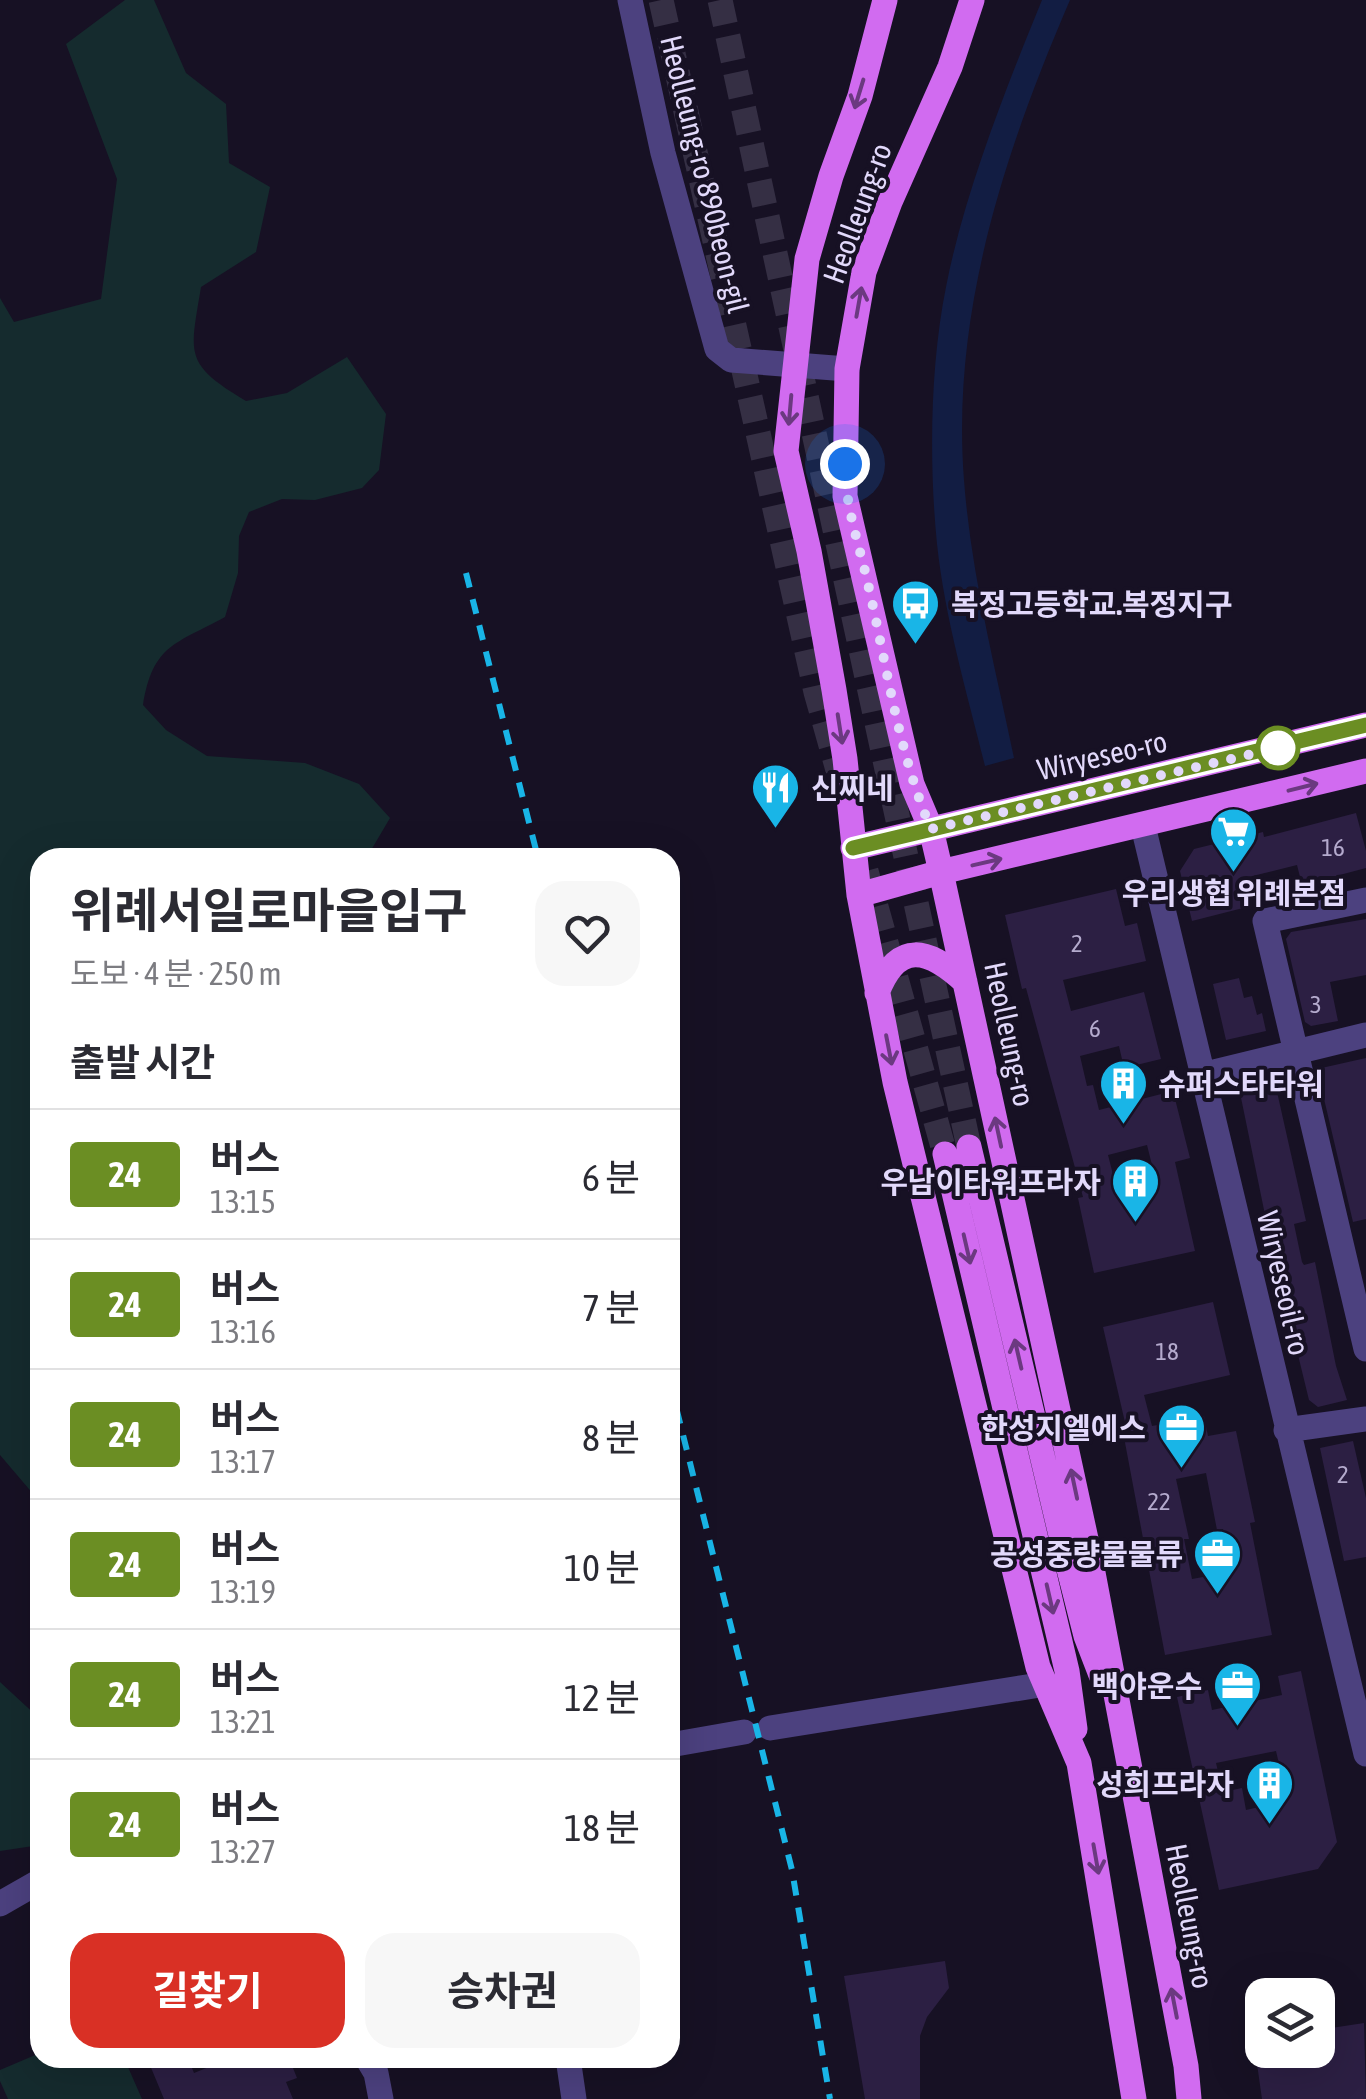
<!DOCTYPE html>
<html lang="ko">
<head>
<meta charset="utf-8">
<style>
  :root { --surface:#fff; --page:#f7f7f7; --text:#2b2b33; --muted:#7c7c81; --line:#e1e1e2; --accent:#d93025 }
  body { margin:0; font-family:"Asap Condensed","Noto Sans KR",sans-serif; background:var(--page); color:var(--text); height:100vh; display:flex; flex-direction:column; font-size:38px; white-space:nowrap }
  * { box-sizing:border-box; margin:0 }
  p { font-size:32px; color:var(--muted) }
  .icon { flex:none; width:55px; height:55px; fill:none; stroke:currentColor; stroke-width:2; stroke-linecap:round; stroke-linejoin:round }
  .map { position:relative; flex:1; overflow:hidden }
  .sheet { position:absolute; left:30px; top:848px; width:650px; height:1220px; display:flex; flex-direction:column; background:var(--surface); border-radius:30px; box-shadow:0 10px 40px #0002 }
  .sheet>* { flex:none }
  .badge { padding:0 20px; border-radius:8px; font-size:35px; line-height:65px }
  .buttons { position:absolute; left:1245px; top:1978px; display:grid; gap:20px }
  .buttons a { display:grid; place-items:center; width:90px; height:90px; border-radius:20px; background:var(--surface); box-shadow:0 10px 40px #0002; font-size:50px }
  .you { position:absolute; width:50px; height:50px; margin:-25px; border:8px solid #fff; border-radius:50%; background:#1a73e8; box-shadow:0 0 0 15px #1a73e833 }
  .map>.badge { position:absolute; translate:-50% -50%; box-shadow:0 0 0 5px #fff }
  h2 { padding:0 40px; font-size:38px; line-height:90px }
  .round { display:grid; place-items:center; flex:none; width:105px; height:105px; border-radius:30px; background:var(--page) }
  .head { display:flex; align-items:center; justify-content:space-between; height:170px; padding:0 40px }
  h1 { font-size:48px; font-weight:700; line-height:75px }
  .button { display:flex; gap:20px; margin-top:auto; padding:20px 40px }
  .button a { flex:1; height:115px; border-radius:30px; background:var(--accent); color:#fff; font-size:40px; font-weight:700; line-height:115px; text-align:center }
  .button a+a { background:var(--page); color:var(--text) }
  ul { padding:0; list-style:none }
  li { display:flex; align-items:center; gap:30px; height:130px; padding:0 40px; border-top:2px solid var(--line) }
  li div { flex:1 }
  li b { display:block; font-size:38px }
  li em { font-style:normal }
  li .badge { min-width:110px; font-weight:700; text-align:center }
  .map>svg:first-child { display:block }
  .green { fill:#152b2e }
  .water { fill:#121d43 }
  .building { fill:#2c1f43; fill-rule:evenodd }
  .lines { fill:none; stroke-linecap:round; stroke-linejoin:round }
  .major-tunnel { stroke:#352f44; stroke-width:25; stroke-dasharray:25 12; stroke-linecap:butt }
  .minor { stroke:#4c417f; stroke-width:25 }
  .major { stroke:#d16bf0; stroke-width:25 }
  .rail { stroke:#19b5e7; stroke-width:6; stroke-dasharray:15 12; stroke-linecap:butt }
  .oneway { stroke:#6b3980 }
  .line-casing { stroke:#fff; stroke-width:22 }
  .line { stroke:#6b8e23; stroke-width:15 }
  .walk { stroke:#e2d9fb; stroke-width:10; stroke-dasharray:0 18 }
  .stop-dot { fill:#fff; stroke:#6b8e23; stroke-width:5 }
  .labels { text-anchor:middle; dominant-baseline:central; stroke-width:8; stroke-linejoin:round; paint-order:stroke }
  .number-label { font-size:25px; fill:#b4aacd }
  .street-label { font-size:30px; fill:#e2d9fb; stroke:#171124 }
  .poi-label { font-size:30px; font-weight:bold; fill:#e2d9fb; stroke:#171124; text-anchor:end }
</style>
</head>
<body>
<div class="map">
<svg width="1366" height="2099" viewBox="0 0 1366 2099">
  <rect width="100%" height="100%" fill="#171124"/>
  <path class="green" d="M125,0h29l32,73 40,31 3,59 41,24 -14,65 -55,35c-11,68 -18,76 45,114l41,-8 60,-36 39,57 -7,56 -17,18 -47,12 -33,-1 -33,13 -10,24 -1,37 -13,44c-49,27 -72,27 -82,88l23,25 41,26 98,7 54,21 31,34 -23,39 -327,1v644l-40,-47v-1157l14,24 87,-23 16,-120 -51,-135z
    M0,1682l40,37v126l-40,6z
    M40,2053v5h84l18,41h-134l-8,-18v-11z"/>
  <path class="water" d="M1042,0h28c-65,151 -119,313 -106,480 7,94 31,186 50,278l-29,8c-18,-73 -40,-147 -48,-222 -8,-80 -7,-178 9,-257 18,-93 60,-199 96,-287z"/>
  <path class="building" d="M1356,813l10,38v17l-64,17 -5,-20 -57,14 7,28 -55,14 -12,-50 14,-22 69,-17 1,5z
    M1116,889l9,37 12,-3 9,38 -83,19 8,31 73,-19 17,67 -37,9 -5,-22 -39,10 7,30 6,-1 6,25 74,-19 17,67 -15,4 20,89 -101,22 -16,-75 5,-1 -57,-209 -4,1 -17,-74zM1147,1145l9,36 -39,9 -9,-35z
    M1366,919v56l-36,7 8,39 -27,5 -6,-4 -19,-83 5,-7z
    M1239,978l5,20 8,-2 5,19 5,-2 4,18 -40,9 -13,-56z
    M1366,1058v161l-13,3 -36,-153z
    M1273,1074l33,147 -12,3 8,38 2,3 11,-3 21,104 11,34 -29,7 -9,-7 -38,-156 -33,-161z
    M1213,1302l17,73 -86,20 8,31 52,-10 4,20 28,-5 19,91 -5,1 22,112 -107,20 -42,-223 4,-1 -24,-104zM1206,1473l11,57 6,-1 8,43 -39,7 -8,-40h5l-13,-60z
    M1353,1441l13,57v59l-22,4 -24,-113z
    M1301,1671l36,171 -19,27 -99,21 -42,-193 31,-7 4,20 70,-15 -4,-19zM1276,1751l7,30 -6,1 4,20 -35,8 -4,-22 -19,4 -7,-29z
    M945,1961l4,27 -22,29 -7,19v63h-55l-21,-123z
    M1364,2023l2,76h-104l-7,-49h63v-20z
    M147,2058h41l6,15 37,-15h58l8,20 -11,4 7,17h-129z"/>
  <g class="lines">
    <path class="major-tunnel" d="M661,0l155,692 22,78
      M720,0l249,1147
      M866,871l79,283"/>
    <path class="minor" d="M630,0l33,153 54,196 14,11 116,9
      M1143,826l223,928
      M1366,900l-101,21 101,428
      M1202,1075l164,-40
      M1286,1430l80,-11
      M770,1728l276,-44
      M670,1745l74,-13
      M0,1904l40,-23
      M367,2058l9,15 5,26
      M568,2058l6,41"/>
    <path class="major" d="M885,0l-25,96 -29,80 -24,83 -21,192 23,100 25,139 11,69 14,136 36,187 143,585 41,96 55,336
      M972,0l-22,67 -60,135 -26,70 -17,97 -2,127 67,288 19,45 10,43 150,690 95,504 3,33
      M853,848l513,-123
      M859,895l82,-23 425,-101
      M877,993c21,-54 52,-44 88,-11
      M969,1147l100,422 17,67 15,39
      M945,1154l122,517 8,58"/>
    <path class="rail" d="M466,573l72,285
      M670,1383l122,487 38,229"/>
  </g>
  <defs><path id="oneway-shaft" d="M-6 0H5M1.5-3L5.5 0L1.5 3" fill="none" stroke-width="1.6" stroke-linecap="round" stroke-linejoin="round" transform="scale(2.5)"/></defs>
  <g class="oneway">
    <use href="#oneway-shaft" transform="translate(859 94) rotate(107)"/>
    <use href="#oneway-shaft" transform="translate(859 302) rotate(-80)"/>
    <use href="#oneway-shaft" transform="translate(790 410) rotate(95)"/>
    <use href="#oneway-shaft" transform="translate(840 729) rotate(81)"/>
    <use href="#oneway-shaft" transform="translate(1303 787) rotate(-14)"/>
    <use href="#oneway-shaft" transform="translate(987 862) rotate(-13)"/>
    <use href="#oneway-shaft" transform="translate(889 1050) rotate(79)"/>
    <use href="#oneway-shaft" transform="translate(998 1132) rotate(-102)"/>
    <use href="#oneway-shaft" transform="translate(967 1249) rotate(77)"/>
    <use href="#oneway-shaft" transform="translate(1018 1354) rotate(-103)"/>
    <use href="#oneway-shaft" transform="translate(1074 1484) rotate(-102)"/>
    <use href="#oneway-shaft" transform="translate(1050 1599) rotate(77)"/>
    <use href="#oneway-shaft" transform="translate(1096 1859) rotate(80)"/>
    <use href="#oneway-shaft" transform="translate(1174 2003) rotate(-101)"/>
  </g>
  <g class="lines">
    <defs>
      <path id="line" d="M853,848l513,-123"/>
    </defs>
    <use href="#line" class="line-casing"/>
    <use href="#line" class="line"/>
    <path class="walk" d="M845,464c0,43 14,79 23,120 19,82 30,167 63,245l347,-81"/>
  </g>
  <defs>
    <symbol id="bus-pin" viewBox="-11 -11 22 30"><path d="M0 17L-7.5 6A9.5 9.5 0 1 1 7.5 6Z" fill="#19b5e7" stroke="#171124"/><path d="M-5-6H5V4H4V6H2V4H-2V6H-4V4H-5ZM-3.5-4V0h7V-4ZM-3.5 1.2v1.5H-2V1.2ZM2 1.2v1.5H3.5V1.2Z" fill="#fff"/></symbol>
    <symbol id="restaurant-pin" viewBox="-11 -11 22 30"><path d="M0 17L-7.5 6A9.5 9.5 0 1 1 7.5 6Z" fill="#19b5e7" stroke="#171124"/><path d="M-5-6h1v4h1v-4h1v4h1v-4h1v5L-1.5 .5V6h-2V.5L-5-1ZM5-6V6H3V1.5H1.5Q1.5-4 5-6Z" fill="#fff"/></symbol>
    <symbol id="supermarket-pin" viewBox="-11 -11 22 30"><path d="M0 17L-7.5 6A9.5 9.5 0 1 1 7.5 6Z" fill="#19b5e7" stroke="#171124"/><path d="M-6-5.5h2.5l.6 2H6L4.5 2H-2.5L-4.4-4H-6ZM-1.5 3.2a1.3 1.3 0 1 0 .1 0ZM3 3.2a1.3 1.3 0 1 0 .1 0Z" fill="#fff"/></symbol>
    <symbol id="building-pin" viewBox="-11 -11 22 30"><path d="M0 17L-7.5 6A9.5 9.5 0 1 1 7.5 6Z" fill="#19b5e7" stroke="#171124"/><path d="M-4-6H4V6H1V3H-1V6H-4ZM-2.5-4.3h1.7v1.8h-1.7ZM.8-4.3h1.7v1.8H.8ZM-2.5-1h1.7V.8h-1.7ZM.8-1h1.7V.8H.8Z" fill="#fff"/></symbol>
    <symbol id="office-pin" viewBox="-11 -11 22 30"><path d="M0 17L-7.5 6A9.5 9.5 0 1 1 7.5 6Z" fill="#19b5e7" stroke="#171124"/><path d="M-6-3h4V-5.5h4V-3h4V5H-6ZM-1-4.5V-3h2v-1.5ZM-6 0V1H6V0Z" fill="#fff"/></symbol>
  </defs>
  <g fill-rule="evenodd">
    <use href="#bus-pin" x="888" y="576" width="55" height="75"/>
    <use href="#restaurant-pin" x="748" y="760" width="55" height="75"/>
    <use href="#supermarket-pin" x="1206" y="804" width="55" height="75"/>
    <use href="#building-pin" x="1096" y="1056" width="55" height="75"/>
    <use href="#building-pin" x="1108" y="1154" width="55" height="75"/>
    <use href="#office-pin" x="1154" y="1400" width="55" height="75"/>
    <use href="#office-pin" x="1190" y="1526" width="55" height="75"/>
    <use href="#office-pin" x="1210" y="1658" width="55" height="75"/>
    <use href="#building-pin" x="1242" y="1756" width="55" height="75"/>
  </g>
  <circle class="stop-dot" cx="1278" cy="748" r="20"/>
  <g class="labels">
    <g class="number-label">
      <text x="1333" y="847">16</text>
      <text x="1077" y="943">2</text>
      <text x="1316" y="1004">3</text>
      <text x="1095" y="1028">6</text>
      <text x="1167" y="1351">18</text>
      <text x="1343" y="1474">2</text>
      <text x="1159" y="1501">22</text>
    </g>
    <g class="street-label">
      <text transform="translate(705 174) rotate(76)">Heolleung-ro 890beon-gil</text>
      <text transform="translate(857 213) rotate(-70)">Heolleung-ro</text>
      <text transform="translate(1102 755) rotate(-13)">Wiryeseo-ro</text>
      <text transform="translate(1010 1034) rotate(78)">Heolleung-ro</text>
      <text transform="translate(1284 1283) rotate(77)">Wiryeseoil-ro</text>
      <text transform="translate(1190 1916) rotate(79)">Heolleung-ro</text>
    </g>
    <g class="poi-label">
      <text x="951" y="604" text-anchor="start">복정고등학교.복정지구</text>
      <text x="811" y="788" text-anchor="start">신찌네</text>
      <text x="1234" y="893" text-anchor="middle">우리생협 위례본점</text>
      <text x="1158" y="1084" text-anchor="start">슈퍼스타타워</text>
      <text x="1101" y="1182">우남이타워프라자</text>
      <text x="1146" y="1428">한성지엘에스</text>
      <text x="1183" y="1554">공성중량물물류</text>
      <text x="1202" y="1686">백야운수</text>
      <text x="1234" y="1784">성희프라자</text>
    </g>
  </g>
</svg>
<div class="buttons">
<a><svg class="icon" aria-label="layers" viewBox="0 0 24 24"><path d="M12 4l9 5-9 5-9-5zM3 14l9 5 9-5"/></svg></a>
</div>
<div class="you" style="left:845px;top:464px"></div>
<section class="sheet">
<div class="head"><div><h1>위례서일로마을입구</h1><p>도보 · 4 분 · 250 m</p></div><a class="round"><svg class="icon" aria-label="heart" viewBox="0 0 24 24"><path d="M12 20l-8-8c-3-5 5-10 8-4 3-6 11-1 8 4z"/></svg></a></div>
<h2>출발 시간</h2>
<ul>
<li><span class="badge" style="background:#6b8e23;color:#fff">24</span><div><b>버스</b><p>13:15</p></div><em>6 분</em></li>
<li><span class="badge" style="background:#6b8e23;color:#fff">24</span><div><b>버스</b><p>13:16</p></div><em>7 분</em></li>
<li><span class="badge" style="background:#6b8e23;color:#fff">24</span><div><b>버스</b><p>13:17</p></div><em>8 분</em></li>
<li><span class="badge" style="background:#6b8e23;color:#fff">24</span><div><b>버스</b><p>13:19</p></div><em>10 분</em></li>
<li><span class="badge" style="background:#6b8e23;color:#fff">24</span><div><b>버스</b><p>13:21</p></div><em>12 분</em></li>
<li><span class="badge" style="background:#6b8e23;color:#fff">24</span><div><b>버스</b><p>13:27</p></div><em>18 분</em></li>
</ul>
<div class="button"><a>길찾기</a><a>승차권</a></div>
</section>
</div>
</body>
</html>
